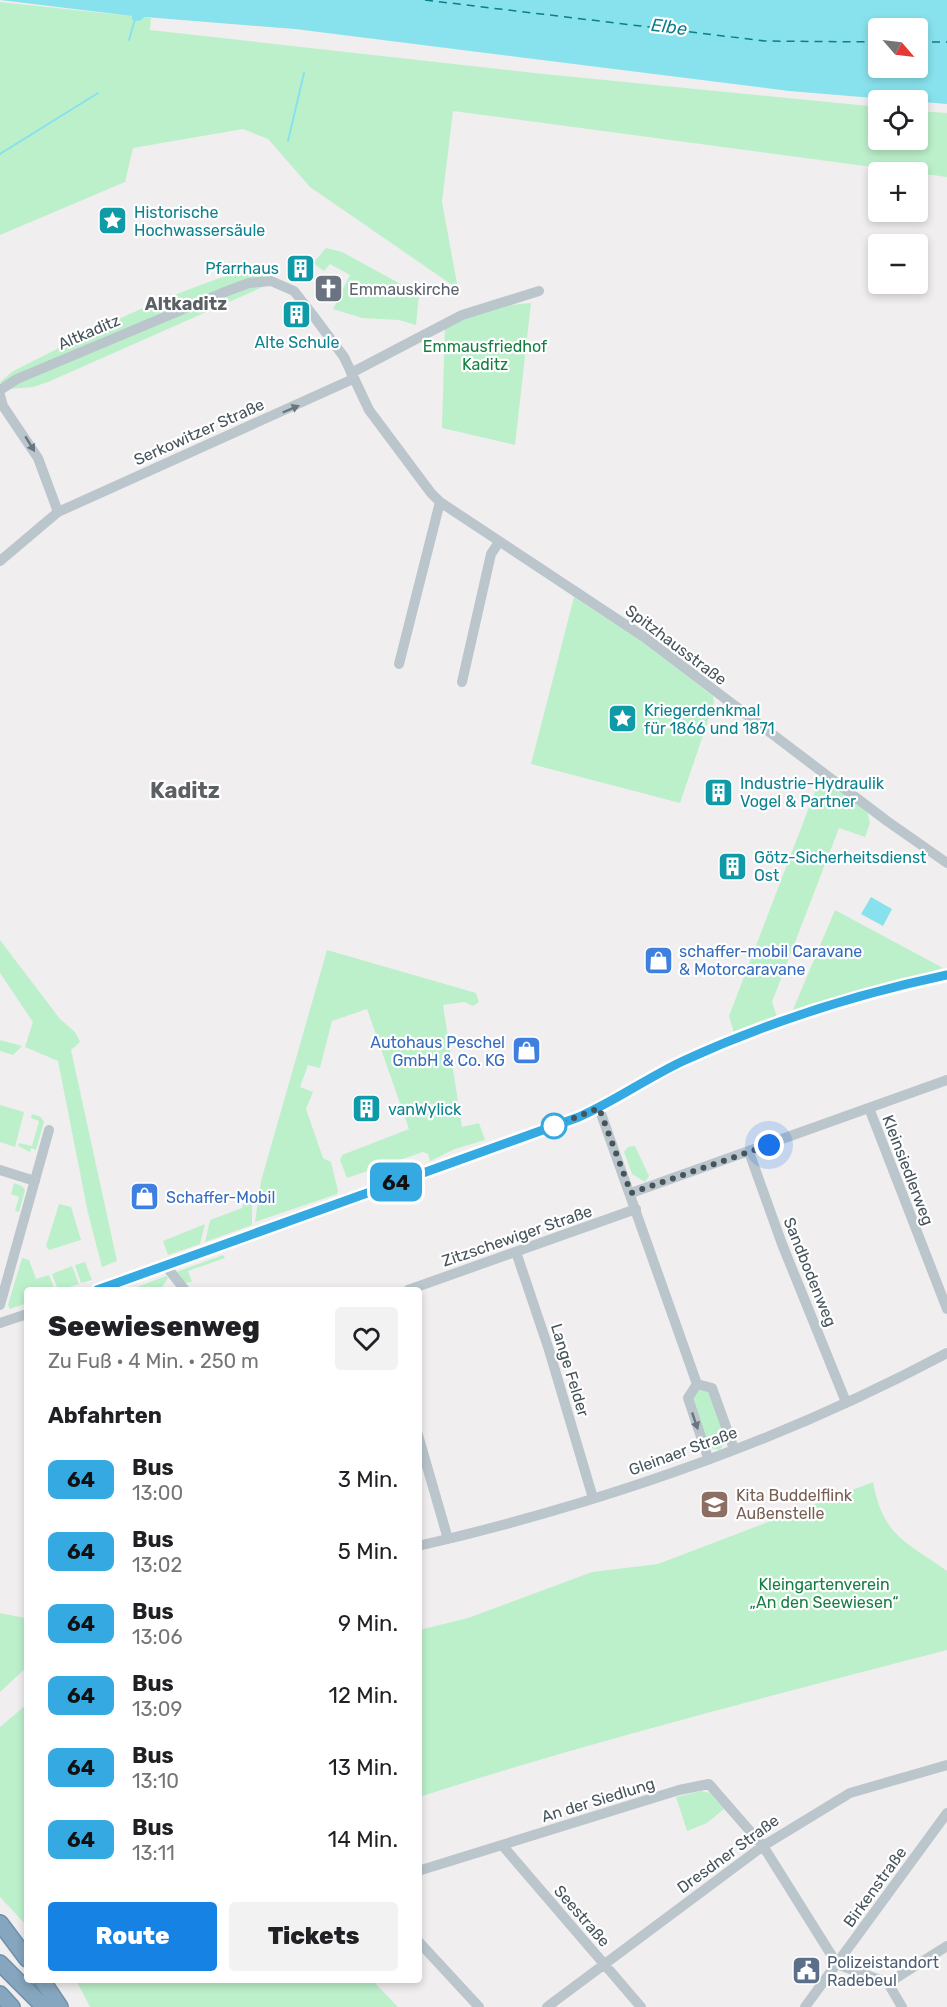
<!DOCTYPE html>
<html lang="de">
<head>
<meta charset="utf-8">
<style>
  :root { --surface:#fff; --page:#f2f2f2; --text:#202124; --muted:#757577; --accent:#1683e4 }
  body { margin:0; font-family:Rubik,sans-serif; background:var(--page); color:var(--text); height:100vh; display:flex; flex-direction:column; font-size:22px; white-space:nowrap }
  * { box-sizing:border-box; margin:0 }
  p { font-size:20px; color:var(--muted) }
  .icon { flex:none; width:33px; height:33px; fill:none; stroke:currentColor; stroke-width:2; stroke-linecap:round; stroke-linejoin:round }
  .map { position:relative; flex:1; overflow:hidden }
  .panel { position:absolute; left:24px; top:1287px; width:398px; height:696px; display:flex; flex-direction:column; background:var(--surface); border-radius:6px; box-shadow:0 3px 9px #0003 }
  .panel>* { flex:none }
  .badge { padding:0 12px; border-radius:9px; font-size:21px; line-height:39px }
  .needle { width:39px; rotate:118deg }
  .buttons { position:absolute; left:868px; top:18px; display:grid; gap:12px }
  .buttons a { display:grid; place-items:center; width:60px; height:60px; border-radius:6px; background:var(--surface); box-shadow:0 3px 9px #0003; font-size:30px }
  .you { position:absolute; width:30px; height:30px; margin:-15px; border:4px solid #fff; border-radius:50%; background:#1a73e8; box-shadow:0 0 0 9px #1a73e833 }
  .map>.badge { position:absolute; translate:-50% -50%; box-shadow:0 0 0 3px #fff }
  h2 { padding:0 24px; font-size:22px; line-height:54px }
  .round { display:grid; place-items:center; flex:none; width:63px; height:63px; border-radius:6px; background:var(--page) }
  .head { display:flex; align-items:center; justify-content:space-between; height:102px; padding:0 24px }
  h1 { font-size:28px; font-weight:800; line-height:45px }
  .button { display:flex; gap:12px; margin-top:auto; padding:12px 24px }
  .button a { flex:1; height:69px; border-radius:6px; background:var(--accent); color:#fff; font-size:24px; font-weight:800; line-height:69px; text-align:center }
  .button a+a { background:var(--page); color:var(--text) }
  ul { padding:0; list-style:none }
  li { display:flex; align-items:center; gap:18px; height:72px; padding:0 24px }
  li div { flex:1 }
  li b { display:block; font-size:22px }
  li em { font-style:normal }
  li .badge { min-width:66px; font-weight:700; text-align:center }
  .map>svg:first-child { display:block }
  .green { fill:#bcf0cb }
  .water { fill:#88e2ed; fill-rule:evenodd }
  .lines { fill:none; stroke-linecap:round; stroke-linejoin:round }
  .stream { stroke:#88e2ed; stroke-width:2 }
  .ferry { stroke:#0b7e8d; stroke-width:1.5; stroke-dasharray:8 6; stroke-linecap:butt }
  .highway-casing { stroke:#7091aa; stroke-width:18 }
  .minor { stroke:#bac5cc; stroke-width:10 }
  .highway { stroke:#85a6be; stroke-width:15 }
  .oneway { fill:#69767e }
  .line-casing { stroke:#fff; stroke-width:14 }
  .line { stroke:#35a9e1; stroke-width:9 }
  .walk { stroke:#46545c; stroke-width:6; stroke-dasharray:0 10.8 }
  .stop-dot { fill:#fff; stroke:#35a9e1; stroke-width:3 }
  .labels { text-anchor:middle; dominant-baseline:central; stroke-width:4.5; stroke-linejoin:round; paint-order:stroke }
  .culture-label { font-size:16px; fill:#0d838f; stroke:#fff; text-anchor:start }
  .worship-label { font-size:16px; fill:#5b616d; stroke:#fff; text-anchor:start }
  .street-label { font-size:16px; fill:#46545c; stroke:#fff }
  .park-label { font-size:16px; fill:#157f41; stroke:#fff }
  .shop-label { font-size:16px; fill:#366cbe; stroke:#fff; text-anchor:start }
  .education-label { font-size:16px; fill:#785e54; stroke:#fff; text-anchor:start }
  .service-label { font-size:16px; fill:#4e5e75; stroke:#fff; text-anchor:start }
  .water-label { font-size:18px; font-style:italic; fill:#0b7e8d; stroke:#fff }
  .neighbourhood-label { font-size:18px; font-weight:bold; fill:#5b6064; stroke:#fff }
  .district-label { font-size:22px; font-weight:bold; fill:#5b6064; stroke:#fff }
</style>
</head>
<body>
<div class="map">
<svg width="947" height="2007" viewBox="0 0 947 2007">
  <rect width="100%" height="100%" fill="#f1eeef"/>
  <path class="green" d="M0,2l151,16 -1,12 384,43 345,34v33h39v-29l29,2v64l-494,-66 -11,91 16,87 -148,-102 -42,-48 -25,-10 -110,19 -8,34 -125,53z
    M326,248l16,4 77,42 -3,31 -17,-5 -37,-2 -29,-9 17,-34 -20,-11 -6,7 -11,-8z
    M255,267l14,3 -4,16 -217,96 -15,5 -25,2 -8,-7 12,-10c79,-41 157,-80 243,-105z
    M531,303l-16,142 -73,-17 3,-103 55,-19z
    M574,597l67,44 72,55 1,7 -34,100 -149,-39z
    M821,776l46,34 3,13 -5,14 -26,-9 -67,174 5,15 -43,16 -5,-17z
    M835,910l108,58 -151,44z
    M0,940l60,79 15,13 5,10 -9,8 46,211 -15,6 -14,-54 -30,-152 -33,-14 8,-25 -33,-49z
    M327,950l149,43 3,9 -6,4 -9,-4 -21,3 19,122 17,-4 6,17 -30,9 -25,12 -2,-7 -5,-2 -76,26 -7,-18 2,-5 67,-26 -42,-120 -35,12 -12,47 -12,-3 -8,22 13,5 -7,17 17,49 8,4 7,29 -1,3 -82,28 6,-41z
    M0,1040l22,6 -9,9 -13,-4z
    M0,1105l24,7 -9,35 -15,-5z
    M32,1114l9,3 3,5 -8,28 -5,-2 -1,4 -12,-6 1,-3 13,3 7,-25 -8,-3z
    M635,1146l14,30 -4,6 -13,-8 -8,-22 4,-5z
    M14,1183l8,3 3,4 -6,22 -4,-1 4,-14 -8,-3z
    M244,1202l8,2v21l-47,17 5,-22 32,-12z
    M59,1204l12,3 10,33 -32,10 -3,-4z
    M205,1224l-5,20 -32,11 -5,-14z
    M223,1255l2,3 -37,13 4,11 -7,1 -9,-11z
    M22,1258l7,2 7,19 13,-4 6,15h-28v13l-17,6 -2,-4z
    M85,1262l7,18 -11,3 -6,-18z
    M72,1266l7,18 -21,6 -6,-16z
    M166,1276l2,2 -8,12h-31z
    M696,1388l12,2 19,49 -7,11 -11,-2 -17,-50z
    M873,1482c10,54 33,60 74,89v79c-177,46 -354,91 -528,147v-167l49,-12 124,-46 66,-8z
    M27,1612v55l-27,25v-79l25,5z
    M27,1704v222l-27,-29v-170z
    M701,1791l9,2 14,16 -17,14 -20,8 -11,-34z
    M76,1980h296l26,27h-308z"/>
  <path class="water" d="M0,0h947v104l-158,-13 -494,-62 -150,-12 -6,4 -7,-1v-4zM879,28h39v40h-39z
    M871,897l21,12 -9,17 -22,-12z"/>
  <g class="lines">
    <path class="stream" d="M129,40l6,-21
      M288,141l16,-68
      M0,154l98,-61"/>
    <path class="ferry" d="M425,0l340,41 114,1
      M918,42h29"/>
    <defs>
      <path id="highway" d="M0,1923l27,36
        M0,1963l44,44
        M42,1980l18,27
        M0,1994l12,13"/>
    </defs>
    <use href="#highway" class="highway-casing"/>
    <path class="minor" d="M351,373l111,-58 77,-24
      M0,390l17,-11 205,-86 27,-10 22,-2 23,10 18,23 32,43 25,53 62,83 9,9 204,135 243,184 60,42
      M0,395l3,11 35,52 20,54
      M0,561l58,-49 295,-133
      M399,664l41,-162
      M462,682l29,-128 8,-12
      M599,1108l98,276
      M869,1108l78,201
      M749,1152l33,92 64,158
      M0,1170l35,11
      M631,1193l316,-113
      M516,1252l33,98 44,148
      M165,1265l20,25
      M97,1290l482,-173 129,-67 122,-45 117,-30
      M408,1290l228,-81
      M0,1305l49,-175
      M0,1323l27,-9
      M418,1435l30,104
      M708,1458l-20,-60 9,-14 15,4 22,61
      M418,1546c182,-42 364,-105 529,-193
      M502,1845l139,162
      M418,1871l261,-81 30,-6 54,62 74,118 51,19 14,24
      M418,1941l61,66
      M888,1983l59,-37
      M547,2007l216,-161 87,-53 97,-28
      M805,2007l142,-194"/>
    <use href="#highway" class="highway"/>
  </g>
  <defs><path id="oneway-solid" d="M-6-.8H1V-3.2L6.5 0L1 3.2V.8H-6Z" transform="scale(1.5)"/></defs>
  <g class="oneway">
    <use href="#oneway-solid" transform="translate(291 409) rotate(-23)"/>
    <use href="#oneway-solid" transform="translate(30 444) rotate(59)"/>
    <use href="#oneway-solid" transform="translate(695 1421) rotate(71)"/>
  </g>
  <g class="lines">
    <defs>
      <path id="line" d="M97,1290l482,-173c36,-16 68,-39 104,-56 83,-38 174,-67 264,-86"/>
    </defs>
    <use href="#line" class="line-casing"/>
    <use href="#line" class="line"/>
    <path class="walk" d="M554,1126l45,-18 32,85 138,-48"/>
  </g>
  <defs>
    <symbol id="sight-square" viewBox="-11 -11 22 22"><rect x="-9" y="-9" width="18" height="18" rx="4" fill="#0f9aa8" stroke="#fff"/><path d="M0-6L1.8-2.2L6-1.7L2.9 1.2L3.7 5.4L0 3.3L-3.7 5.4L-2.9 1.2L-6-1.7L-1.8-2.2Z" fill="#fff"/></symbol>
    <symbol id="building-square" viewBox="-11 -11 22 22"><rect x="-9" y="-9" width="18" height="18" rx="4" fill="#0f9aa8" stroke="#fff"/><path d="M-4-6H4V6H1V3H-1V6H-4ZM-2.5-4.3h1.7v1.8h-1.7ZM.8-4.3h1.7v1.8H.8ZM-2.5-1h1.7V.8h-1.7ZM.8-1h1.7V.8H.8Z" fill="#fff"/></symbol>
    <symbol id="church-square" viewBox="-11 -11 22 22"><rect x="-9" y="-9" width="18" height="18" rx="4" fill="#6b7280" stroke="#fff"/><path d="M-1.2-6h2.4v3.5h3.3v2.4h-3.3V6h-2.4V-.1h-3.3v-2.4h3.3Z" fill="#fff"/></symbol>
    <symbol id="shop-square" viewBox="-11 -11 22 22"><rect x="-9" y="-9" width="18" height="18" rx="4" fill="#3f7fe0" stroke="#fff"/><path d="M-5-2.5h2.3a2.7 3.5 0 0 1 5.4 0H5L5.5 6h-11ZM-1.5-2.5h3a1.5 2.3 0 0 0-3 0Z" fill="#fff"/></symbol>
    <symbol id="school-square" viewBox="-11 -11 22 22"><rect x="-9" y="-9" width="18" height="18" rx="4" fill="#8d6e63" stroke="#fff"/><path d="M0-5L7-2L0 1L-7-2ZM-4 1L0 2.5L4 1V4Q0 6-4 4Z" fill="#fff"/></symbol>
    <symbol id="civic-square" viewBox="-11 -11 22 22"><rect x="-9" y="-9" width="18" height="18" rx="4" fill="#5c6f8a" stroke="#fff"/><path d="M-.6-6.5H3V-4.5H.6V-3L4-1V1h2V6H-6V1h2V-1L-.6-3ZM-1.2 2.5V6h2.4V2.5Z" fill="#fff"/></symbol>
  </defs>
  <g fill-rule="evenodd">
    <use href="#sight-square" x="96" y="204" width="33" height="33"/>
    <use href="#building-square" x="284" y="252" width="33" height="33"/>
    <use href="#church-square" x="312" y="272" width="33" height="33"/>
    <use href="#building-square" x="280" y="298" width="33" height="33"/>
    <use href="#sight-square" x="606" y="702" width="33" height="33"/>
    <use href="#building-square" x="702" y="776" width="33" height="33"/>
    <use href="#building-square" x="716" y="850" width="33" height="33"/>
    <use href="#shop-square" x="642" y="944" width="33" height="33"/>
    <use href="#shop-square" x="510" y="1034" width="33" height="33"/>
    <use href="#building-square" x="350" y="1092" width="33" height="33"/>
    <use href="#shop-square" x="128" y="1180" width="33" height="33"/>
    <use href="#school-square" x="698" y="1488" width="33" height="33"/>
    <use href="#civic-square" x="790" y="1954" width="33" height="33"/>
  </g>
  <circle class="stop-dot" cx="554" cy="1126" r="12"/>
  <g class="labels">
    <g class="culture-label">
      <text x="134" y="212">Historische<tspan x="134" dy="18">Hochwassersäule</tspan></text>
      <text x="279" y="268" text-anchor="end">Pfarrhaus</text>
      <text x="297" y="342" text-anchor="middle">Alte Schule</text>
      <text x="644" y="710">Kriegerdenkmal<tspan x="644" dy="18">für 1866 und 1871</tspan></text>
      <text x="740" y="783">Industrie-Hydraulik<tspan x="740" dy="18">Vogel &amp; Partner</tspan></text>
      <text x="754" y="857">Götz-Sicherheitsdienst<tspan x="754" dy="18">Ost</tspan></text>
      <text x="388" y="1109">vanWylick</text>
    </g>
    <g class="worship-label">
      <text x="349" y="289">Emmauskirche</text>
    </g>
    <g class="street-label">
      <text transform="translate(89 332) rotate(-23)">Altkaditz</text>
      <text transform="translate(199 432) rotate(-24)">Serkowitzer Straße</text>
      <text transform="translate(676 645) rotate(37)">Spitzhausstraße</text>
      <text transform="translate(908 1170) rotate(69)">Kleinsiedlerweg</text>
      <text transform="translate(517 1236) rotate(-19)">Zitzschewiger Straße</text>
      <text transform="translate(810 1272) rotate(68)">Sandbodenweg</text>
      <text transform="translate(570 1370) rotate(73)">Lange Felder</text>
      <text transform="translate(683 1451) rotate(-20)">Gleinaer Straße</text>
      <text transform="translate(598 1800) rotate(-17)">An der Siedlung</text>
      <text transform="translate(728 1854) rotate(-36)">Dresdner Straße</text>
      <text transform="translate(875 1887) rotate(-54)">Birkenstraße</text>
      <text transform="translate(582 1916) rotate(49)">Seestraße</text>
    </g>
    <g class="park-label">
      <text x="485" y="346">Emmausfriedhof<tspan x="485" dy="18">Kaditz</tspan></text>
      <text x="824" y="1584">Kleingartenverein<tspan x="824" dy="18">„An den Seewiesen“</tspan></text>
    </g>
    <g class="shop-label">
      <text x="679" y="951">schaffer-mobil Caravane<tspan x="679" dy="18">&amp; Motorcaravane</tspan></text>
      <text x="505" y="1042" text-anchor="end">Autohaus Peschel<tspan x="505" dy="18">GmbH &amp; Co. KG</tspan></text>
      <text x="166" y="1197">Schaffer-Mobil</text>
    </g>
    <g class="education-label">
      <text x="736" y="1495">Kita Buddelflink<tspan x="736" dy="18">Außenstelle</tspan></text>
    </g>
    <g class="service-label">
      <text x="827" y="1962">Polizeistandort<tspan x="827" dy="18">Radebeul</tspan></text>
    </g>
    <g class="water-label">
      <text transform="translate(669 27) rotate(7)">Elbe</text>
    </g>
    <g class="neighbourhood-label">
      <text x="186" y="304">Altkaditz</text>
    </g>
    <g class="district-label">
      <text x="185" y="790">Kaditz</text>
    </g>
  </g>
</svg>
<div class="buttons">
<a><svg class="needle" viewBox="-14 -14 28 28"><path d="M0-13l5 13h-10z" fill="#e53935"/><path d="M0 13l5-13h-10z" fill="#757577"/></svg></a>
<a><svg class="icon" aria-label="locate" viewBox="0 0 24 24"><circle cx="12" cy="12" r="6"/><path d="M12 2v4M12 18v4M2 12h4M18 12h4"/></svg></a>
<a>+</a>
<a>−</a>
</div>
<div class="you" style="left:769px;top:1145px"></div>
<b class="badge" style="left:396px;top:1182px;background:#35a9e1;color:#111">64</b>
<section class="panel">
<div class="head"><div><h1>Seewiesenweg</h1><p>Zu Fuß · 4 Min. · 250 m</p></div><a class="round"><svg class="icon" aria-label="heart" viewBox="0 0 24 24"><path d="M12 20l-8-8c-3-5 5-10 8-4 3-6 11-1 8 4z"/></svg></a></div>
<h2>Abfahrten</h2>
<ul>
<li><span class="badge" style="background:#35a9e1;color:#111">64</span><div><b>Bus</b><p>13:00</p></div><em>3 Min.</em></li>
<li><span class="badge" style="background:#35a9e1;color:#111">64</span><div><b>Bus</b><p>13:02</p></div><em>5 Min.</em></li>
<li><span class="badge" style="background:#35a9e1;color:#111">64</span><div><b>Bus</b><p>13:06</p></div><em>9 Min.</em></li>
<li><span class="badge" style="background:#35a9e1;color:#111">64</span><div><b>Bus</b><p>13:09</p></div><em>12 Min.</em></li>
<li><span class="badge" style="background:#35a9e1;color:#111">64</span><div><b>Bus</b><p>13:10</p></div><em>13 Min.</em></li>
<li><span class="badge" style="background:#35a9e1;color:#111">64</span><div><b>Bus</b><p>13:11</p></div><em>14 Min.</em></li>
</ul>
<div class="button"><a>Route</a><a>Tickets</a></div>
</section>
</div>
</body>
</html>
